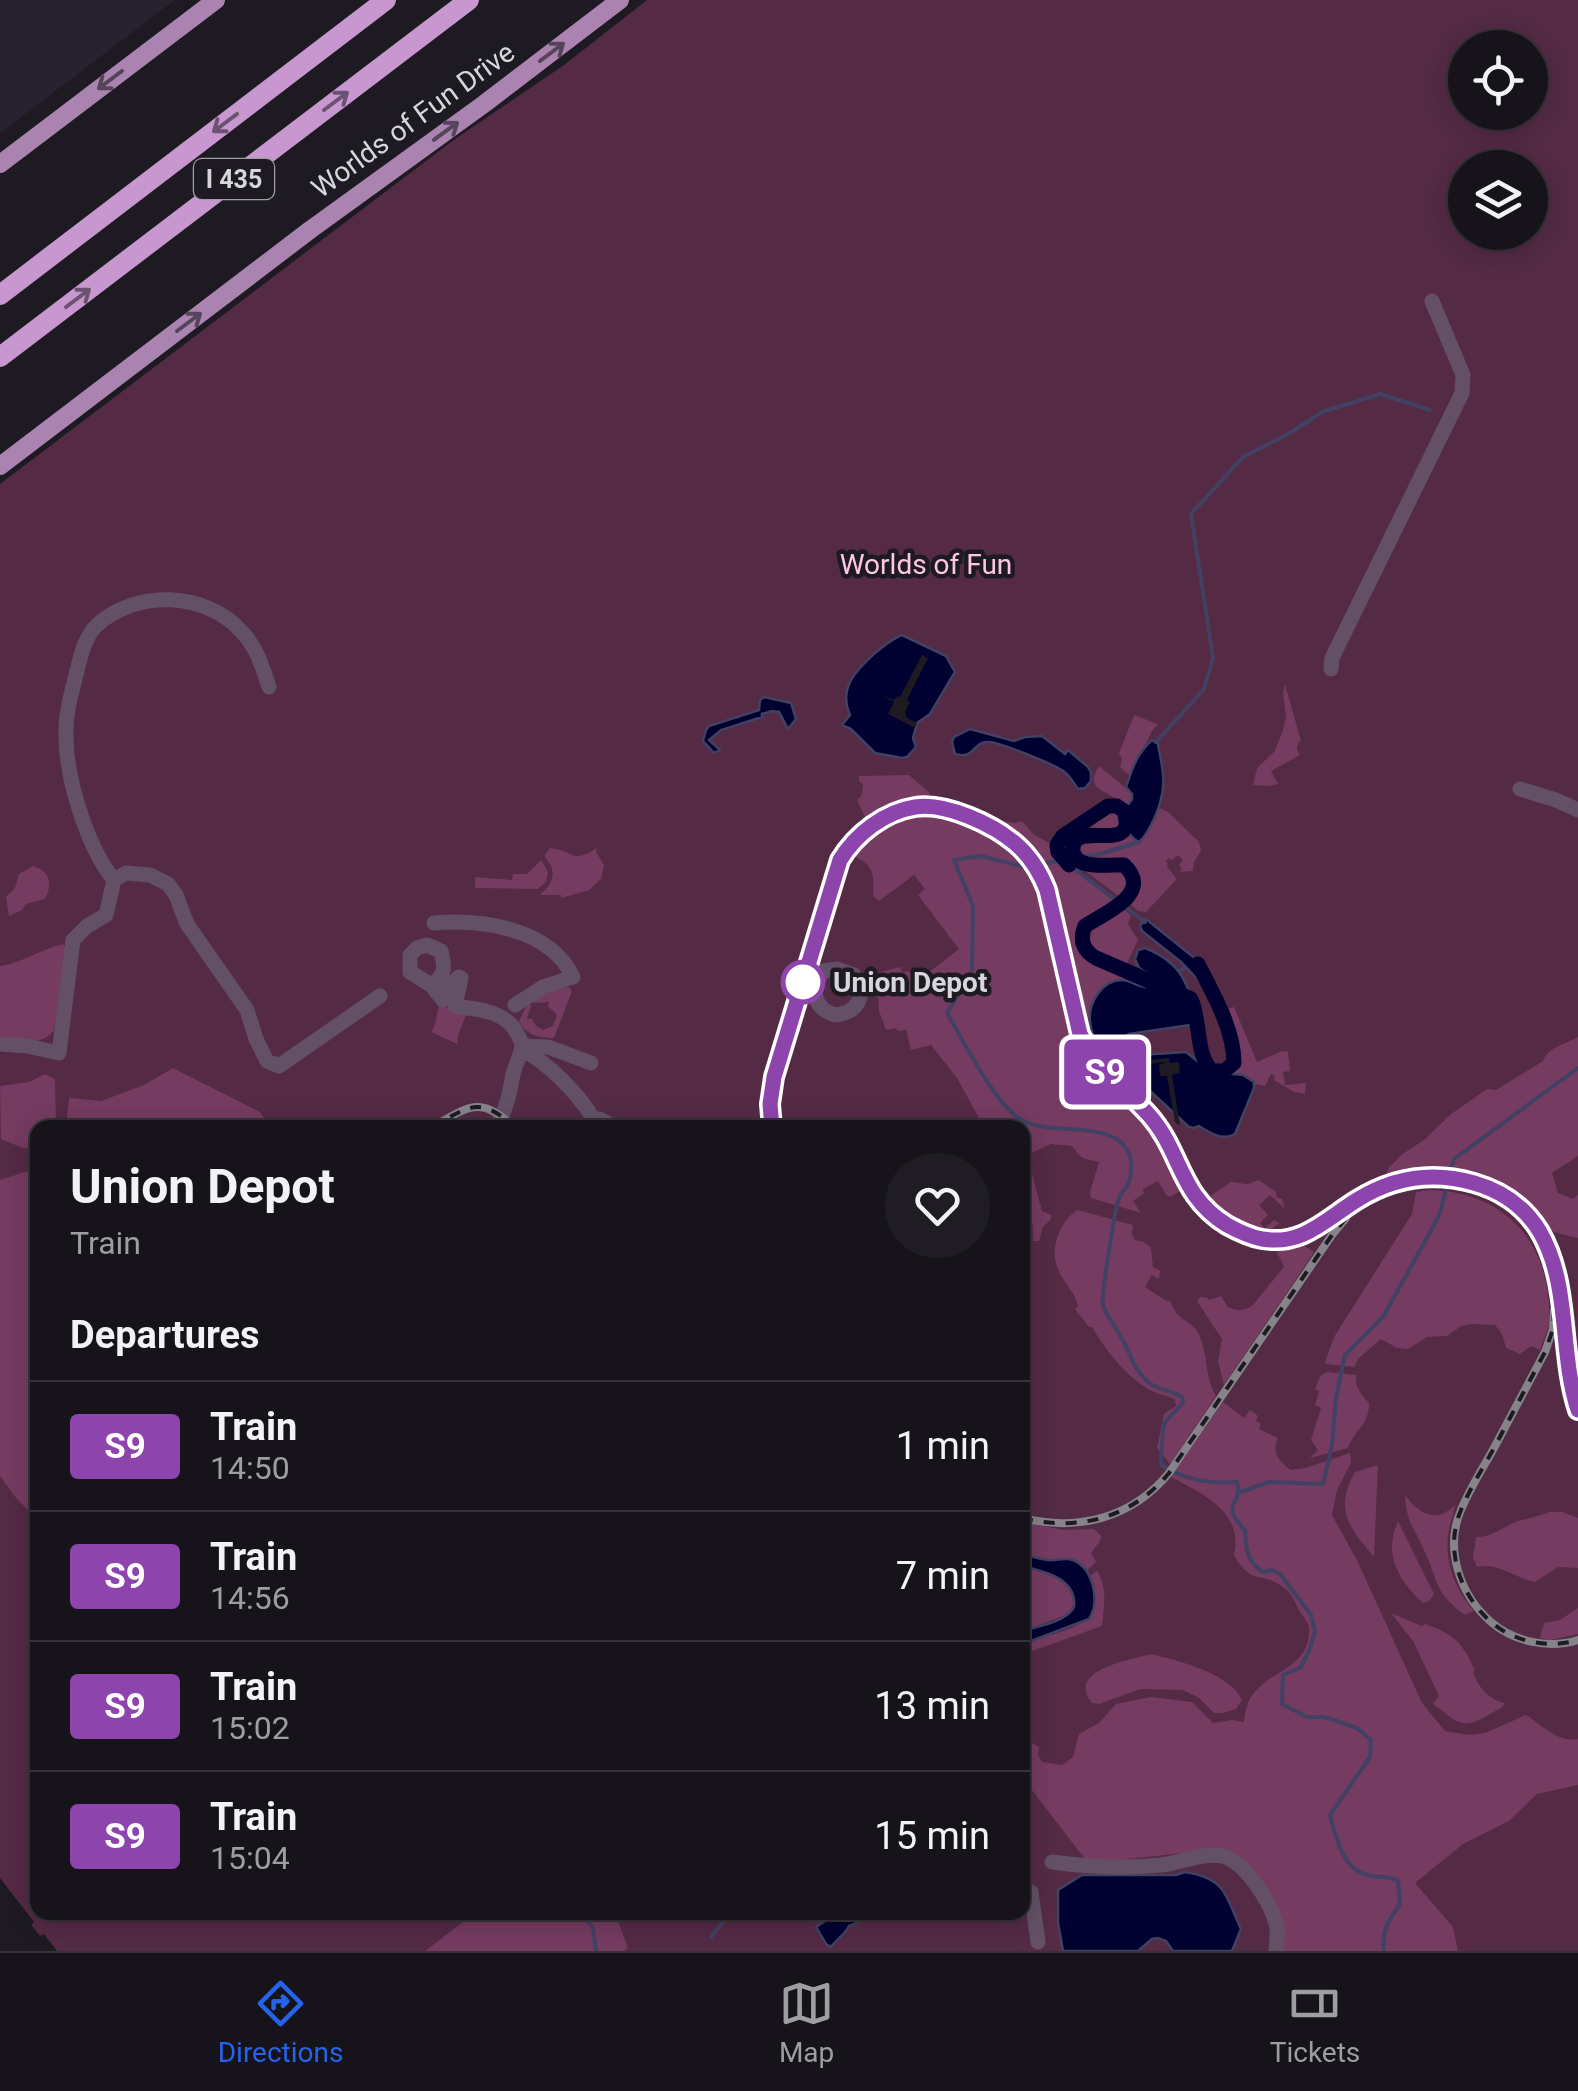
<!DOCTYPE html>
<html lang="en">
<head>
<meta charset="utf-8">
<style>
  :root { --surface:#16141a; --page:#1f1d23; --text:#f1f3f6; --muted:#9e9ea2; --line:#353339; --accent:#2563eb }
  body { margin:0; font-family:Roboto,sans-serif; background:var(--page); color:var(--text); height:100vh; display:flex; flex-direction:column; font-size:38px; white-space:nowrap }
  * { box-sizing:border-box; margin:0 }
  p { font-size:32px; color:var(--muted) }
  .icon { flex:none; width:55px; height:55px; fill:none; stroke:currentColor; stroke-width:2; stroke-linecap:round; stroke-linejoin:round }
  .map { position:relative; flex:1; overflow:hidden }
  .panel { position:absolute; left:30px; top:1120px; width:1000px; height:800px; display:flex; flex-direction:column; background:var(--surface); border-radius:20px; box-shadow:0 5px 25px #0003,0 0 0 2px var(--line) }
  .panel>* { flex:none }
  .badge { padding:0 20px; border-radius:8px; font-size:35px; line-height:65px }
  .fabs { position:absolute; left:1448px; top:30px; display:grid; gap:20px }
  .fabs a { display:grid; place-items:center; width:100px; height:100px; border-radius:50%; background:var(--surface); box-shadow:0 5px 25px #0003,0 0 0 2px var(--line); font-size:50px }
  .map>.badge { position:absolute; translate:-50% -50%; box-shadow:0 0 0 5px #fff }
  h2 { padding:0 40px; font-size:38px; line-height:90px }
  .round { display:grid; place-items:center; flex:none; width:105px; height:105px; border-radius:52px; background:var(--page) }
  .headline { display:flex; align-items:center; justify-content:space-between; height:170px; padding:0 40px }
  h1 { font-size:48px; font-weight:700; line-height:75px }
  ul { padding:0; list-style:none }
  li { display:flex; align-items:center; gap:30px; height:130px; padding:0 40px; border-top:2px solid var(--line) }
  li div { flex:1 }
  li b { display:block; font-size:38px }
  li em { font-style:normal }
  li .badge { min-width:110px; font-weight:700; text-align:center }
  .dock { display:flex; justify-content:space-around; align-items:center; height:140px; border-top:2px solid var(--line); background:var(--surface); font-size:28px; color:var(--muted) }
  .dock a { display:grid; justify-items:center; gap:5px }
  .dock .selected { color:var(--accent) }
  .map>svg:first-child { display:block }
  .built { fill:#27222f }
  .green { fill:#542a45; fill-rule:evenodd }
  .forest { fill:#753b61 }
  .water { fill:#000130; stroke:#414164; stroke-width:2.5 }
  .pier { fill:#1d1a22 }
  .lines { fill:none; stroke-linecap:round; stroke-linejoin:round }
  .stream { stroke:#414164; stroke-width:4 }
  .canal { stroke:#000130; stroke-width:15 }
  .minor { stroke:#635066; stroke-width:15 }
  .major { stroke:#ab83b1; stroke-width:18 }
  .highway { stroke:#c897cf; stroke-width:20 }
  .rail-casing { stroke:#86838a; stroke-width:8 }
  .rail { stroke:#1d1a22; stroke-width:4; stroke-dasharray:11; stroke-linecap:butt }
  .oneway { stroke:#56445b }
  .oneway2 { stroke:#6a5270 }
  .line-casing { stroke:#fff; stroke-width:22 }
  .line { stroke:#8e44ad; stroke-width:15 }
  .stop-dot { fill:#fff; stroke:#8e44ad; stroke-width:5 }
  .labels { text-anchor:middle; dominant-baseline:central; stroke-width:9; stroke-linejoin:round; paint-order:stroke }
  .shield { fill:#1d1a22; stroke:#a09ea4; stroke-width:2.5 }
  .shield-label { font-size:25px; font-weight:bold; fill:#d8d6dc }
  .street-label { font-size:28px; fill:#d8d6dc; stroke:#1d1a22 }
  .park-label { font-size:28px; fill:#fdc6e7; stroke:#1d1a22 }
  .stop-label { font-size:28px; font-weight:bold; fill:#d8d6dc; stroke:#1d1a22; text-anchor:start }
</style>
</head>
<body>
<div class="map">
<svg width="1578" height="1951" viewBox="0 0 1578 1951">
  <rect width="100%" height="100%" fill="#1d1a22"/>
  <path class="built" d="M0,0h175l-175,133z"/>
  <path class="green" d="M647,0h931v1951h-1521l-13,-17 -4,2 -9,-11 3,-3 -34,-44v-1394l455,-345 109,-74zM1465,48h65v64h-65zM1465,168h65v64h-65zM38,1128h984v784h-984z"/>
  <path class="forest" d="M1285,684l16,57 -3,2 -1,6 3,6 -29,16 7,13 -9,2 -16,-1 4,-17 18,-17 8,-21 3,-13 -3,-25z
    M1134,715l24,9 -6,7 -22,45 -10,-9 2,-8 -3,-6z
    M1099,766l33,27v6l-6,9c-4,-3 -8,-8 -13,-11 -15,-9 -26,-11 -14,-31z
    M909,775l21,18 -3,9 -35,7 -24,14 -11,-23 5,-5 1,-11 -4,-3v-5z
    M1157,807l11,5 31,30 2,9 -7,11 -1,9 -14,1 3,-3 -3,-4 4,-5 -5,-5 -6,5 -3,-2 -3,3 2,3 -1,3 10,12 -31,33 -8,-1 -10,-9c8,-13 13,-36 -7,-41 -18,-5 -45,12 -44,-19 16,-10 37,5 49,-13l2,3 18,3z
    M1108,809h7l8,9v6c-2,2 -3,4 -6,6 -10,5 -62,-4 -45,26 3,4 9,8 13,9 13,4 27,0 40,4l6,11 -10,18 -60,-45 2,-16z
    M919,811c54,5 103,27 126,79l19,112 22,55 63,66 16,26 19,40 -14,8 -3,-1 -9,-15 -15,8 1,4 -11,8 8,12 -50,-15 -1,-6 9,-30 -17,-4 -10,-12 -21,-2 -24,11 15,56 9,4v4l-8,8 -4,14h-6v-16l-10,-1 -1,-96 -38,-1 -27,-49 -26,-33 -20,5 -5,-20 -8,1 -2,-3 -10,2 -7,-19 -1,-19 10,1 2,-12 -10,-2 -2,-4 2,-3 20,-5 2,5 30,-2 27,-21 -41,-54 7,-6 -11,-14 -35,26 -6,-5c1,-26 1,-30 -23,-42 21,-26 36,-36 69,-43z
    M997,820l18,3 7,-2 11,13 20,11 1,8 5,6 58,43 -3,4 -31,17c-15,38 35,49 63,60l-1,4c-8,-1 -17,-7 -24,-7 -20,0 -34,27 -31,44 1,9 6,16 11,23l-7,4 -14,-35 -30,-137c-13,-24 -30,-44 -55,-57z
    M550,848c24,2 21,17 47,0l-1,4 8,13 -3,14 -12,11 -28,8v-3h-22c15,-11 19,-24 5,-39z
    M541,860l7,12 -2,10 -8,7 -63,-1v-11l37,3 1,-6h14z
    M33,866c17,5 20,17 12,33l-19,5 -4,6 -13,6 -3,-19 9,-9 4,-14z
    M1121,908l10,7 -3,9 10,16 -12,26 -36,-15 -6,-15c7,-17 25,-16 37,-28z
    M63,944l4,5 -13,81c-12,17 -36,11 -54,10v-74c22,-3 41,-17 63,-22z
    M569,987l3,4 -18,47c-15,0 -28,-3 -35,-17l9,-18 3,3 -4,13h5l4,7 7,4 10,-4 4,-11 -9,-9 1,-4 -14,1 -3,-3 25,-11z
    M441,1003l9,7 17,3 -8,19 -2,12 -26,-12c7,-9 4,-20 10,-29z
    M1234,1007l23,55 25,-11 6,1 2,19 -7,1 2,13 21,-2 -1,11 -11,-2 -20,-12 1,-4 -4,-2 -6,12 -8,-2 -3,4v-6l-29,-9 11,-10v-10l-5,-13 -1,-18 2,-2 -4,-11z
    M1578,1037v119l-26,17 6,20 15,6 5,-4v43l-29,-7 -32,-32 -36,-21 -26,-7 -39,-3h-10l-17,8 -3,-2 2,-5 13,-14 23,-15 27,-26 36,-25 9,1 47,-29c5,-14 23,-17 35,-24z
    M173,1068l87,44 10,15h-204l3,-29 32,3 43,-16z
    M45,1074l10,5 1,48 -18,1 -1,22 -14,-2 -22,-9 -1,-53 29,-4z
    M34,1169l4,2 -1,348 -21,-21 -16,-22v-296z
    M1259,1180l17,12v5l6,2 3,10 -15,-14 -11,10 9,10 -8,8 5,5 9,-8 6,3c-6,3 -12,11 -20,12 -17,0 -45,-23 -56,-35l27,-18 16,2z
    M1431,1190c75,2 121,55 118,130 0,10 -6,20 -9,30l-9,-4 -11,8 -14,-6 -4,-14 -7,-9 -23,-1 -11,2 -14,10 -20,1 -19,12 -11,-1 -16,-9 -22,19 -5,9 -28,-3 -1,-2 9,-25 78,-123 4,-22z
    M1078,1210l55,15 -1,9 3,6 9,2 7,6 2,19 8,4 -3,8 -6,-4 -7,12 23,15 2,-2c7,22 17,17 27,31 12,20 7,46 19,65l-46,68 -13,-16 7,-34 12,-8 -1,-7c-7,-3 -15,-4 -23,-8 -24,-12 -46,-40 -60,-64h-3l-14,-18 3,-3c-3,-15 -15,-23 -20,-37 -9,-19 2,-49 20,-59z
    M1299,1243l14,8v3l-89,131 -6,-24 4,-22 -25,-38 3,-4 8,1 1,2 12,-4 7,11c9,4 15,4 24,-1l32,-39 -9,-19z
    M1327,1372l29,3c-2,11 6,20 13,28 0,23 -14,26 -21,45l-38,10 8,-8 -7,-10 10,-32 -6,-3 4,-14 -4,-2 5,-13z
    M1223,1402l21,16 6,-8 8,6 -2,5 5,3 -2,5 19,9c-7,14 1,24 13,32l14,-2 45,-15 1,10 -14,27 -5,25 25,45 65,143 23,28 24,4 16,-2 41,-18c16,10 32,28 52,24v46l-41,9 -28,27 -46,23 -48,39 38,44 5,24h-178l-1,-25 -38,-65 -58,-8 -82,9 -16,-3 -57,-74 -5,-1v-31l7,-11 9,5 -1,8 4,7 20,3 11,-8 6,-23 20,-11 17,-19 35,-7 41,5 21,21 19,-3 12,2c1,-10 3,-21 10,-29 18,-23 53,-25 55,-60 1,-11 -4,-13 -9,-21 -5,-9 -7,-18 -17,-25 -22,-16 -32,-1 -49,-32 10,-43 -31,-61 -63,-78z
    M1378,1465l-4,92c-26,-31 -40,-47 -19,-85z
    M1405,1495c14,19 31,29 50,10 -1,10 -6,20 -7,31 -3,28 8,55 26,75l-9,4c-33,-24 -26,-35 -42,-67 -11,-25 -16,-24 -18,-53z
    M1549,1512h14l15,6v50l-20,-1 -23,15c-20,-4 -37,-20 -58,-15l-4,-9 3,-21c17,0 26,-10 40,-15 11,-4 22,-5 33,-10z
    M1398,1521l36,73 -4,6 -7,3c-25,-23 -40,-49 -25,-82z
    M1023,1522l40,8 31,-1 7,7 -1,5 -9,12 5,9 -11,10 -62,-18z
    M1022,1566c21,6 69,18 46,48l-45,17z
    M1097,1571c11,17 7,36 5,55l-70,25 -9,8v-15c38,-16 88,-13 65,-67z
    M1578,1608v26l-28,6 -10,-2 4,-15 16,-3z
    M1391,1613l31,13 3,-2c29,10 37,18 50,46l-2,2c5,15 16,28 32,31 -9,11 0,2 -13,10 -32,18 -31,11 -59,-9l6,-8 -26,-55z
    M1151,1654c28,7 79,19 91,46l-6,9 -13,4h-9l-15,-15 -16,-8 -42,-1 -42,15 -7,-1c-27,-33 38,-43 59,-49z
    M475,1913h145l-4,3 12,32 -4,3h-199z"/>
  <path class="water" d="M902,635l44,21 9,16 -25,42 -13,9 -4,15 3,9 -9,10 -5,1 -27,-5 -24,-24 -9,-4 8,-10c-12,-27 6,-45 25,-62 9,-7 16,-14 27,-18z
    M764,697l27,6 5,16 -8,10 -9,-17 -7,-1 -10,3v3l-41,13 -12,10 11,10 -6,3 -11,-12 3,-11 3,-4 50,-16 1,-10z
    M970,729l44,12 11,-4 17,-1 23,18 3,-4 20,17 3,5v9l-6,7 -7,1c-5,-6 -8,-14 -15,-18 -8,-6 -64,-29 -74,-29 -17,-1 -13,18 -34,12l-3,-12 2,-5z
    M1152,740l6,4c2,13 7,30 5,43 -1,16 -12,44 -24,55 -14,-7 -13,-21 -22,-31l2,-8 7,5 6,-9v-5l-6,-7c6,-18 11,-34 26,-47z
    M1146,919l51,41 9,18 -7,3 -18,-19 -39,-31 -2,-5z
    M1145,948c36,14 47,38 49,74l-4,3 -61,9 -25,16c-8,-8 -14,-18 -14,-29 -2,-18 12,-41 32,-41 7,0 15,6 23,7l6,-5 -1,-7 -11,-7 -4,-9 3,-9z
    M1186,1052l25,20 32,3 11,7v6l-19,46c-13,7 -25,-1 -36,-8l-5,2 -5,-1 -66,-61 -4,-8 4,-2z
    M1023,1554c8,2 16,5 25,6 8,1 17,-3 25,0 21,9 27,42 16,59l-66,25v-13c13,-4 34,-8 45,-17 6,-5 7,-7 6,-14 -3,-24 -33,-29 -51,-34z
    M1185,1872c41,6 40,23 56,57l-9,22h-59l-7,-10 -8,-3 -6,1 -14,12h-75l-5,-28v-33l24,-15h94z
    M834,1912l28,1c0,8 -5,10 -13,13 -4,9 -12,13 -18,21l-5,-3 -10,-17 15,-10z"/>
  <path class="pier" d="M922,655l6,3 -21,42 3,2 -5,10 2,6 10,5 -2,5 -27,-14 6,-12 -13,-7 13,5 3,-4 3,1z
    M1169,1058l1,5 9,-1 1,11 -8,2 8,51 -5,-4 -8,-46h-7l-1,-11 7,-3 -27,3 3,25 -5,-4 -3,-24z"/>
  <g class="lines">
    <path class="stream" d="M1156,742l48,-53 9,-31 -22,-144 52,-57 47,-24 32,-21 58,-18 50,16
      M1139,842l-39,12 -76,13 -43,-11 -27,4 19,46 -1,65 -25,42c17,29 46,88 73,106 29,18 87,0 107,30 6,9 5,29 0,37 -5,9 -5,4 -8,13 -4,8 -18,98 -16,105 3,12 12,22 18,33 10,16 12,33 27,45 11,9 23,8 34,15l1,6c-5,6 -14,13 -18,20 -3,7 -4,34 -4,42 24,15 48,19 76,17 7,22 -19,21 8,48 1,18 1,31 18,42l9,-2 8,4 31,41 4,16 -5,18 -9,18 -18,8 -1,29 25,13h18l32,11 14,12 -1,17 -40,58c6,21 12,54 37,60 12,3 20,0 31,6l2,23c-12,17 -18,26 -16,47
      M1069,865l76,57
      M1180,971l5,-4
      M1238,1493l31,-11 54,2 9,-39 4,-47 9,-43 38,-38 56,-101 15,-57 124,-91
      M581,1912l12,16 3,23
      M711,1937l20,-25"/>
    <path class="canal" d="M1069,865l-11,-13 -1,-7 6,-9 45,-30h9l7,5c12,38 -30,18 -45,27 -4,2 -7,8 -6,13 3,20 37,13 51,14 31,29 -22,49 -39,61 -6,14 -2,25 11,32l95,41c10,22 4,55 21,72h12l10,-8c0,-34 -21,-69 -36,-99"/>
    <path class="minor" d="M1331,669l1,-11 130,-265 1,-18 -31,-74
      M1520,789l36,11 22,10
      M114,880c-27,-33 -48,-102 -48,-144 -1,-21 5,-41 10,-61 4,-16 8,-37 20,-49 39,-37 110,-35 146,6 15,16 20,34 27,55
      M434,923c47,-4 116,5 139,54l-30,10 -28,18
      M837,969l17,6c14,19 4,38 -19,40 -23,-7 -24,-26 -12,-44z
      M431,985c15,-10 14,-18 10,-34l-14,-6 -10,3 -7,7v17l21,13 12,15
      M439,994l20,-17 2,1 -6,28c24,4 51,4 63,29 3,6 5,9 3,16 -2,8 -6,15 -8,23 -3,18 -7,38 -18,54
      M0,1044l27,2 32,7 14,-113 14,-14 19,-11 8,-35 12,-7 24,2 18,9 8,11 11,29 60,86 9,29 11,22 12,5 101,-70
      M522,1046l26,1 43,16
      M522,1049c28,16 54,42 71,69
      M590,1124l3,-6 6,1 17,9
      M1052,1862c37,5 72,7 109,3 19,-2 43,-13 61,-9 22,5 47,44 53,64 4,10 2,20 1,31
      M1031,1892l7,50"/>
    <path class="major" d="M0,164l216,-164
      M0,466l310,-236 174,-126 136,-104"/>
    <path class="highway" d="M0,295l386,-295
      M0,357l469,-357"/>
    <defs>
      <path id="rail" d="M431,1128c37,-21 49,-34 84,0
        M772,1128l-2,-24 3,-27 67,-217c16,-26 44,-48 75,-53 50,-7 114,38 132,82l33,145c7,14 15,27 25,38 16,17 35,31 49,49 29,38 27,76 73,104 11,6 23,12 35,14 41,6 64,-20 95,-39 37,-23 75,-29 117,-17 28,8 51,24 66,49 31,55 19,120 38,178
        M1554,1310l-1,19 -8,23c-17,32 -34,64 -51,96 -11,20 -24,40 -33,62 -17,39 -1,85 30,112 23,20 58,27 87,18
        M1022,1518c56,14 110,0 147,-45l163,-238 14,-17"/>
    </defs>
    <use href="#rail" class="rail-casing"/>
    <use href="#rail" class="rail"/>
  </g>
  <defs><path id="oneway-shaft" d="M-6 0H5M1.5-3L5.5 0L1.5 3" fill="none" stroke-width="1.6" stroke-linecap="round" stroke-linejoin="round" transform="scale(2.5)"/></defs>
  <g class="oneway">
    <use href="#oneway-shaft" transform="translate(552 52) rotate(-37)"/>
    <use href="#oneway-shaft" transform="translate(110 80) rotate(143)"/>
    <use href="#oneway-shaft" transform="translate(446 131) rotate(-36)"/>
    <use href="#oneway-shaft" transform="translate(189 322) rotate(-37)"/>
  </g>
  <g class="oneway2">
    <use href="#oneway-shaft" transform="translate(336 101) rotate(-37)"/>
    <use href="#oneway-shaft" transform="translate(225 123) rotate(143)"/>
    <use href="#oneway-shaft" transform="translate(78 298) rotate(-37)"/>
  </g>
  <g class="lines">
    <defs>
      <path id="line" d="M772,1128l-2,-24 4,-27 66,-217c16,-26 44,-48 75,-53 31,-5 79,18 101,37 15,13 24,28 31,46l33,144c18,35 44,53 69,81 33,37 30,81 78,110 11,6 23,12 35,14 41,7 64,-20 95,-39 37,-23 75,-29 117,-17 28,8 51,24 66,49 31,54 19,120 38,178"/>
    </defs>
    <use href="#line" class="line-casing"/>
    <use href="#line" class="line"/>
  </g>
  <circle class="stop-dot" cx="803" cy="982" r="20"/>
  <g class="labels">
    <rect class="shield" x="194" y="159" width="80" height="40" rx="8"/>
    <g class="shield-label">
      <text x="234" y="179">I 435</text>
    </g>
    <g class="street-label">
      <text transform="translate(413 120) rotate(-36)">Worlds of Fun Drive</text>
    </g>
    <g class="park-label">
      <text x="926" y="564">Worlds of Fun</text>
    </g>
    <g class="stop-label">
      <text x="833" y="982">Union Depot</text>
    </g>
  </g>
</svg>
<div class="fabs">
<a><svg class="icon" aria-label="locate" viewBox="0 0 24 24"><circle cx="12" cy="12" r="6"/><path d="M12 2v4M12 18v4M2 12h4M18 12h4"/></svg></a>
<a><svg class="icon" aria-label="layers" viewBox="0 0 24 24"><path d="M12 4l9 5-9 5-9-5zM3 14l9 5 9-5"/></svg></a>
</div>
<b class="badge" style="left:1105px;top:1072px;background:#8e44ad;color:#fff">S9</b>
<section class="panel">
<div class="headline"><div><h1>Union Depot</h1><p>Train</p></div><a class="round"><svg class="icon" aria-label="heart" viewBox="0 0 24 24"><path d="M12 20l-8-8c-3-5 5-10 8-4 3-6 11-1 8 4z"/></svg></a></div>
<h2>Departures</h2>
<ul>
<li><span class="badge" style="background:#8e44ad;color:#fff">S9</span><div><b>Train</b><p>14:50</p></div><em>1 min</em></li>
<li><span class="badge" style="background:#8e44ad;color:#fff">S9</span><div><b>Train</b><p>14:56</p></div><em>7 min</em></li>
<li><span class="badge" style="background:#8e44ad;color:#fff">S9</span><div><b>Train</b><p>15:02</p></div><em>13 min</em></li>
<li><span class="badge" style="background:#8e44ad;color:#fff">S9</span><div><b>Train</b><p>15:04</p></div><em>15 min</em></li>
</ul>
</section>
</div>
<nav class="dock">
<a class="selected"><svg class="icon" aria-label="directions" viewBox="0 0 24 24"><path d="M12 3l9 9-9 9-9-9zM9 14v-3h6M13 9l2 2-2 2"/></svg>Directions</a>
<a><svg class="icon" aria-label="map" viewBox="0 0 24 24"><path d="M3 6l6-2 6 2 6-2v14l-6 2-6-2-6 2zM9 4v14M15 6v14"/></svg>Map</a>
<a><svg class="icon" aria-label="tickets" viewBox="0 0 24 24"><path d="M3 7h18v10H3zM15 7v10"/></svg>Tickets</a>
</nav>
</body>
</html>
